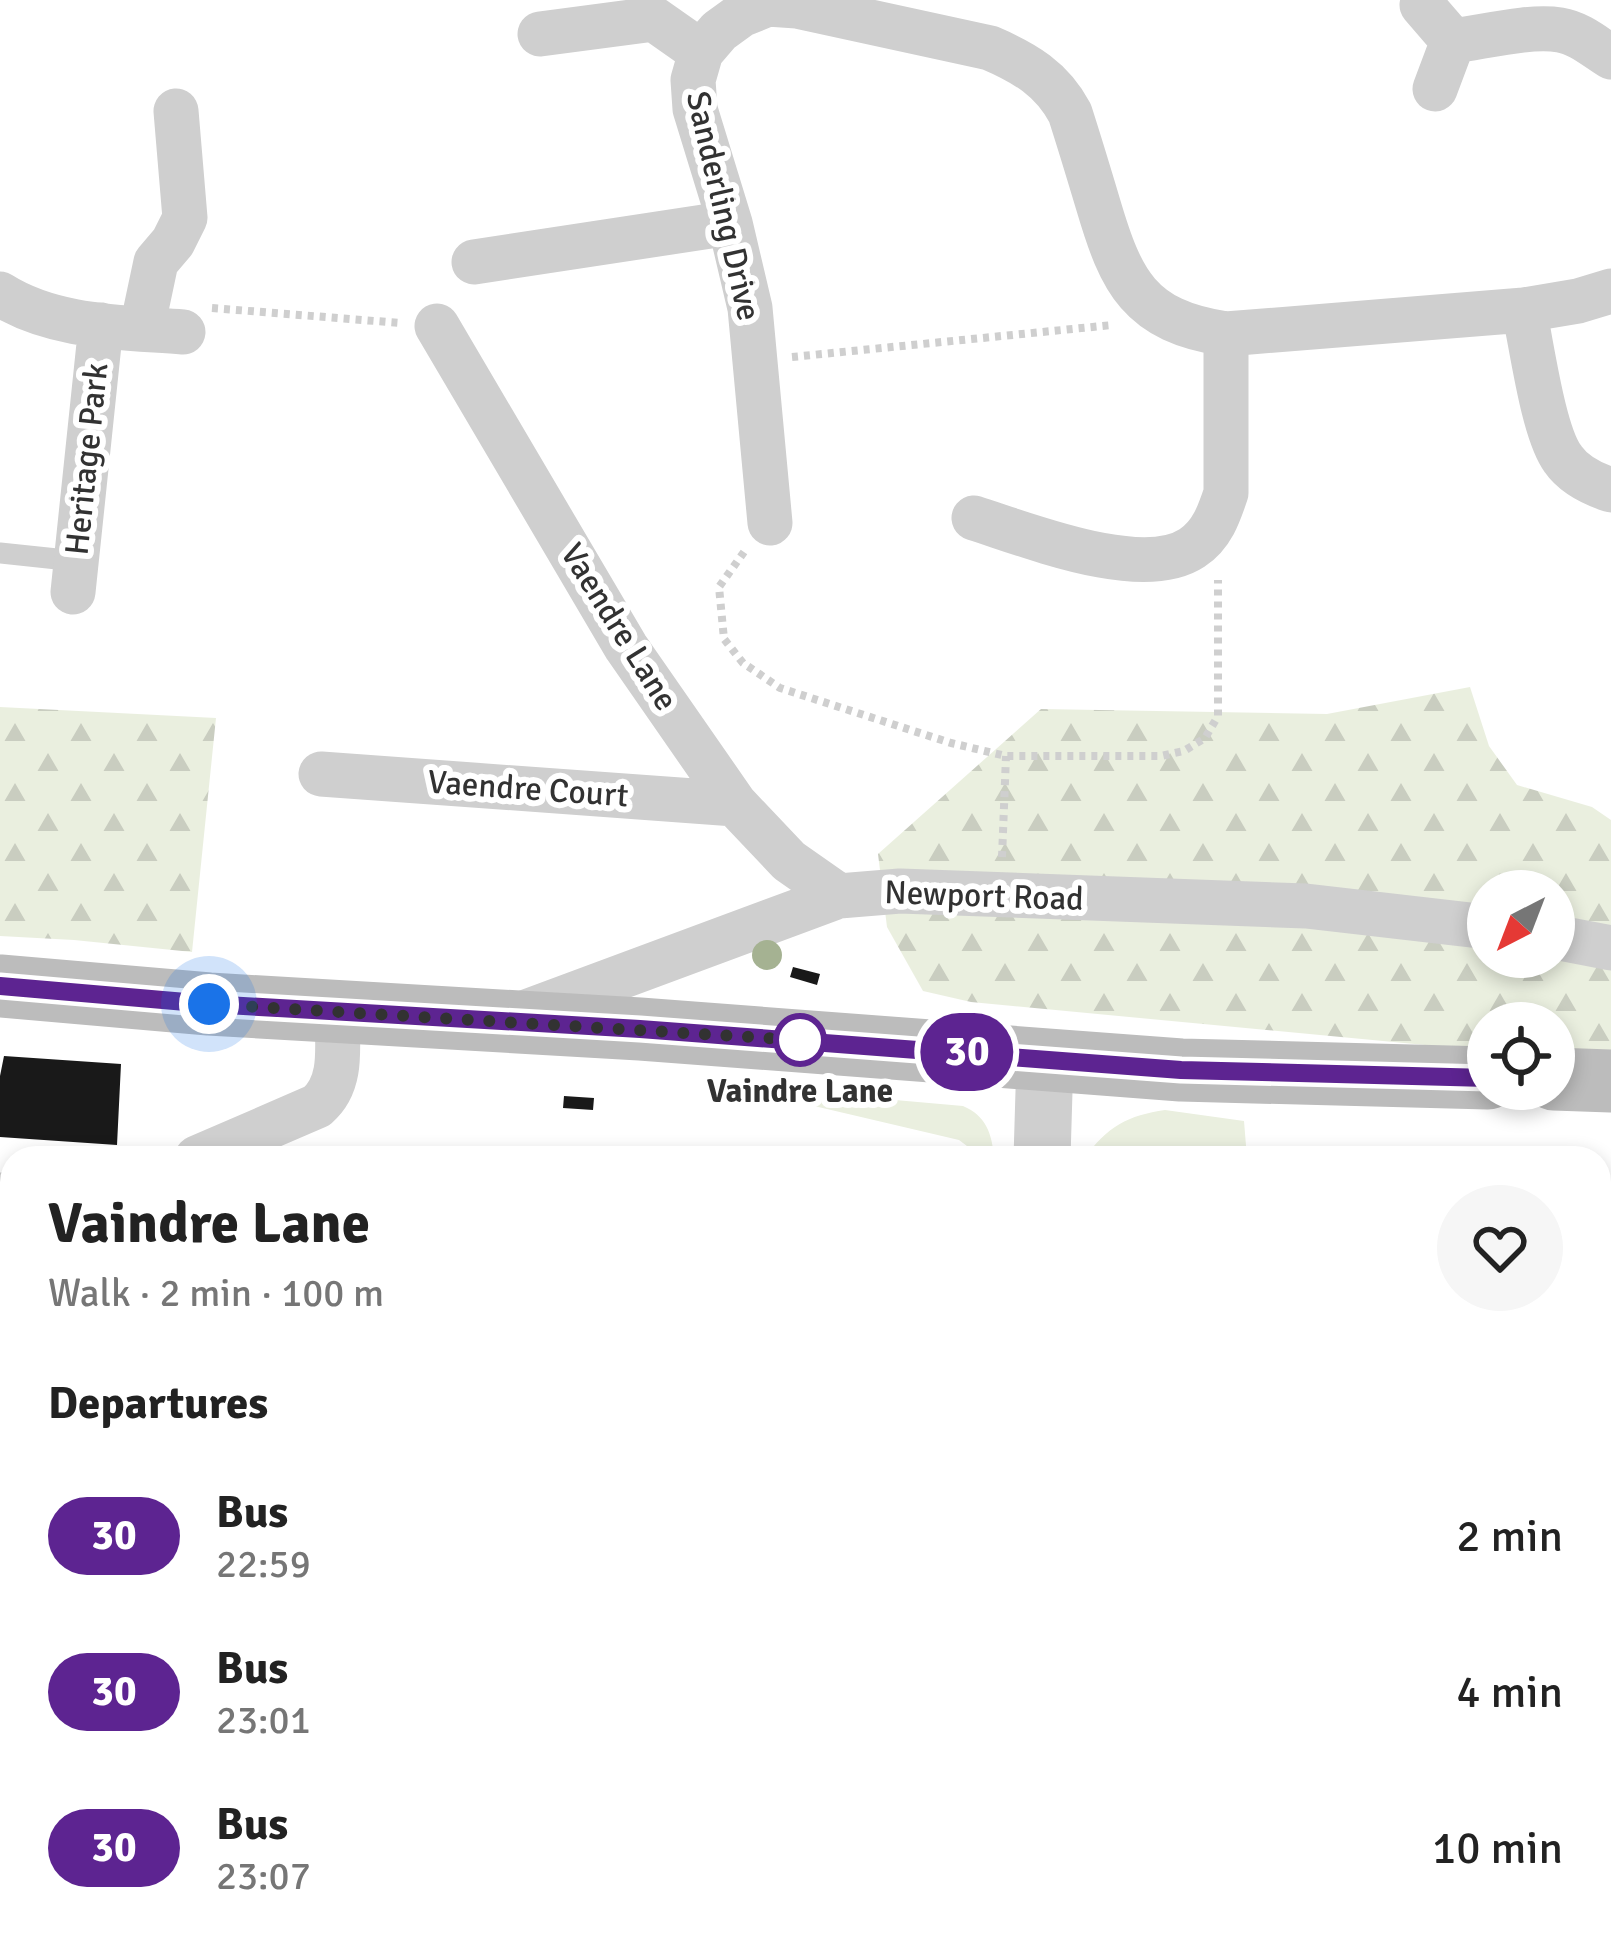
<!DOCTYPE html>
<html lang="en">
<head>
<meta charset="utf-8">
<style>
  :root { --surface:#fff; --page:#f6f6f6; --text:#222; --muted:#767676 }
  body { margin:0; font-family:Signika,sans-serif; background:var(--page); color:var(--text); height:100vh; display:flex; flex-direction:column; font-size:45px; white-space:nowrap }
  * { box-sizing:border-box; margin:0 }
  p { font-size:39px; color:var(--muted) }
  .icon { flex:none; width:66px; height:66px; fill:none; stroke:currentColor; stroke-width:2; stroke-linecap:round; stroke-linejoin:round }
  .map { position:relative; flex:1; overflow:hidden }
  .details { position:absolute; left:0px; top:1146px; width:1611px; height:807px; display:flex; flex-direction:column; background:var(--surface); border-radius:36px 36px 0 0; box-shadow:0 6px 18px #0003 }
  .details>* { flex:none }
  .badge { padding:0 24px; border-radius:39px; font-size:42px; line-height:78px }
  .needle { width:78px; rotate:222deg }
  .buttons { position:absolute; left:1467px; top:870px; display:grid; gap:24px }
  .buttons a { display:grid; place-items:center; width:108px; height:108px; border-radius:50%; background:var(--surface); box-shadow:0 6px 18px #0003; font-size:60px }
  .you { position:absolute; width:60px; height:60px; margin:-30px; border:9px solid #fff; border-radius:50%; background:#1a73e8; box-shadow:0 0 0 18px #1a73e833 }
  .map>.badge { position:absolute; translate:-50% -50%; box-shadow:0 0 0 6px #fff }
  h2 { padding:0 48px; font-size:45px; line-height:108px }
  .round { display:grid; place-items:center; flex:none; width:126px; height:126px; border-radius:63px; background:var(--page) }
  .headline { display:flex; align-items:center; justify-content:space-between; height:204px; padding:0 48px }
  h1 { font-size:57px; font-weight:700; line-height:90px }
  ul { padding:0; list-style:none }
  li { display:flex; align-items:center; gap:36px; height:156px; padding:0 48px }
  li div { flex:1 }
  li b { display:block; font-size:45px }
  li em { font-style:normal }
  li .badge { min-width:132px; font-weight:700; text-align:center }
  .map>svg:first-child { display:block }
  .grass { fill:#eaefdf }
  .forest { fill:url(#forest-firs); fill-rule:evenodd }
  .building { fill:#191919 }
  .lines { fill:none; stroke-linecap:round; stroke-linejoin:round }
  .path { stroke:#cfcfcf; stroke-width:8; stroke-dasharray:6 6; stroke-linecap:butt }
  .service { stroke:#cfcfcf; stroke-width:21 }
  .minor { stroke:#cfcfcf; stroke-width:45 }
  .tertiary { stroke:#cfcfcf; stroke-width:57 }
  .secondary { stroke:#bcbcbc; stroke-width:63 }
  .tree { fill:#a5b292 }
  .line-casing { stroke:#fff; stroke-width:27 }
  .line { stroke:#5d2491; stroke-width:18 }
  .walk { stroke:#323232; stroke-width:12; stroke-dasharray:0 21.6 }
  .stop-dot { fill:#fff; stroke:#5d2491; stroke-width:6 }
  .labels { text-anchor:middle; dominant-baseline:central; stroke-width:12; stroke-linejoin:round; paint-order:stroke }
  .street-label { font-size:33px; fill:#323232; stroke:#fff }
  .stop-label { font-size:33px; font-weight:bold; fill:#323232; stroke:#fff }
</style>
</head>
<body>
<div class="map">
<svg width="1611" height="1951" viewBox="0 0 1611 1951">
  <defs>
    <pattern id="forest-firs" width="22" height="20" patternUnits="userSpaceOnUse" patternTransform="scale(3)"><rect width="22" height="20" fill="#eaefdf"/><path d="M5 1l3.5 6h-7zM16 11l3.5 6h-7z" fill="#c9cdc0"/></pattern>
  </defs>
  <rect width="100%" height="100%" fill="#fff"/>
  <path class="grass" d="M725,1085l238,21c23,10 29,27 31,52h-11l-24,-18 -213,-50h-22z
    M1165,1110l79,11 3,37h-162c21,-31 44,-43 80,-48z"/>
  <path class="forest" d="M1470,687l19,59 28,39 75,22 19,13v243l-57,-6v-34h-66v28l-517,-49 -48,-11 -36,-64 -9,-73 163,-145 286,5zM1488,891h66v66h-66z
    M0,707l216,11 -24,234 -118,-12 -74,-4z"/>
  <path class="building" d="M793,967l27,7 -3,11 -27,-8z
    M4,1056l117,8 -4,81 -117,-8v-61z
    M564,1096l30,2 -1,12 -30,-2z
    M899,1941h207l-14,10h-191l4,-3z
    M1137,1941h246l7,10h-246z"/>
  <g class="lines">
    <path class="path" d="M212,308l188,15
      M792,357l320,-32
      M744,552l-25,35 5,52 19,24 37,25 171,55 55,13h155l23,-5 21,-13 13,-22v-136
      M1002,857l4,-101"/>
    <path class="service" d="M0,553l76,8
      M1538,1941l5,10
      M1503,1951l8,-10
      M1609,1951l2,-1"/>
    <path class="minor" d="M1422,5l31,36c31,-4 76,-16 107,-11 19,3 35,17 51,27
      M540,34l114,-15 47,33
      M1435,89l18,-48
      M474,262l256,-39
      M0,294c54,34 121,33 183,38
      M1524,310c8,36 19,122 39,149 11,16 30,25 48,31
      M437,326l189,321 109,157 54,57 50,35
      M142,328l14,-66 17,-20 12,-24 -9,-107
      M974,518c54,17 168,63 218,30 20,-13 27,-34 34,-55v-159
      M770,523l-20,-215 -20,-85 -35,-114 -2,-29 8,-28 18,-21 22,-16 27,-11 29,2 193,42c35,15 62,31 80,65 10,31 19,61 28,91 23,78 41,117 128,130l298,-24 54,-9 33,-10
      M73,592l28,-267
      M321,774l414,30
      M1554,937l57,11
      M518,1015l321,-119 61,-5 406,15 182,21
      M197,1158l120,-52c27,-23 20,-61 20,-94
      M0,1195h12
      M0,1328l12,-9
      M0,1641l12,19
      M198,1941l7,10"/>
    <path class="tertiary" d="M1042,1158l3,-100
      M1599,1877l12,13"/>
    <path class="secondary" d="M0,986l209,18 431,25 541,41 307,8
      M1554,1079l57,2"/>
  </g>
  <circle class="tree" cx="767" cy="955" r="15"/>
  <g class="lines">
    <defs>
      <path id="line" d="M0,986l209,18 431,25 541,41 307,8"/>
    </defs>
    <use href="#line" class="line-casing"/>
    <use href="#line" class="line"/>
    <path class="walk" d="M209,1004l591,36"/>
  </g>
  <circle class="stop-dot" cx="800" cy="1040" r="24"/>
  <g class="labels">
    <g class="street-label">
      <text transform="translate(723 206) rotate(77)">Sanderling Drive</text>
      <text transform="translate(87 459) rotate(-84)">Heritage Park</text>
      <text transform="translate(619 627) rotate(58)">Vaendre Lane</text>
      <text transform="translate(528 789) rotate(4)">Vaendre Court</text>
      <text transform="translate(984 896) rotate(2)">Newport Road</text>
    </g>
    <g class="stop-label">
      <text x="800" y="1091">Vaindre Lane</text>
    </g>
  </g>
</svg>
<div class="buttons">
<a><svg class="needle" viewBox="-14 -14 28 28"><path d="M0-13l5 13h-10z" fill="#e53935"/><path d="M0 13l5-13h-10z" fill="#767676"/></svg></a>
<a><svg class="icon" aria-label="locate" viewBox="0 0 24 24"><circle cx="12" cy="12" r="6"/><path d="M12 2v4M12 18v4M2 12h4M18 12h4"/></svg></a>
</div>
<div class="you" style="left:209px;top:1004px"></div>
<b class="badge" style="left:967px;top:1052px;background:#5d2491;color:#fff">30</b>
<section class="details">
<div class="headline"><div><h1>Vaindre Lane</h1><p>Walk · 2 min · 100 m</p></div><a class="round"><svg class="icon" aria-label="heart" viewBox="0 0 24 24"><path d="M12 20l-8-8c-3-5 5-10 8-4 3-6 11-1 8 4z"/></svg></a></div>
<h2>Departures</h2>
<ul>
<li><span class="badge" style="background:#5d2491;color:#fff">30</span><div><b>Bus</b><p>22:59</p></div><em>2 min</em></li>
<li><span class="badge" style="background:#5d2491;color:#fff">30</span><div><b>Bus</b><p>23:01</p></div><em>4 min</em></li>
<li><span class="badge" style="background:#5d2491;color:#fff">30</span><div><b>Bus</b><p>23:07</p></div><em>10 min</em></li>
</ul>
</section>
</div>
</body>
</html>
